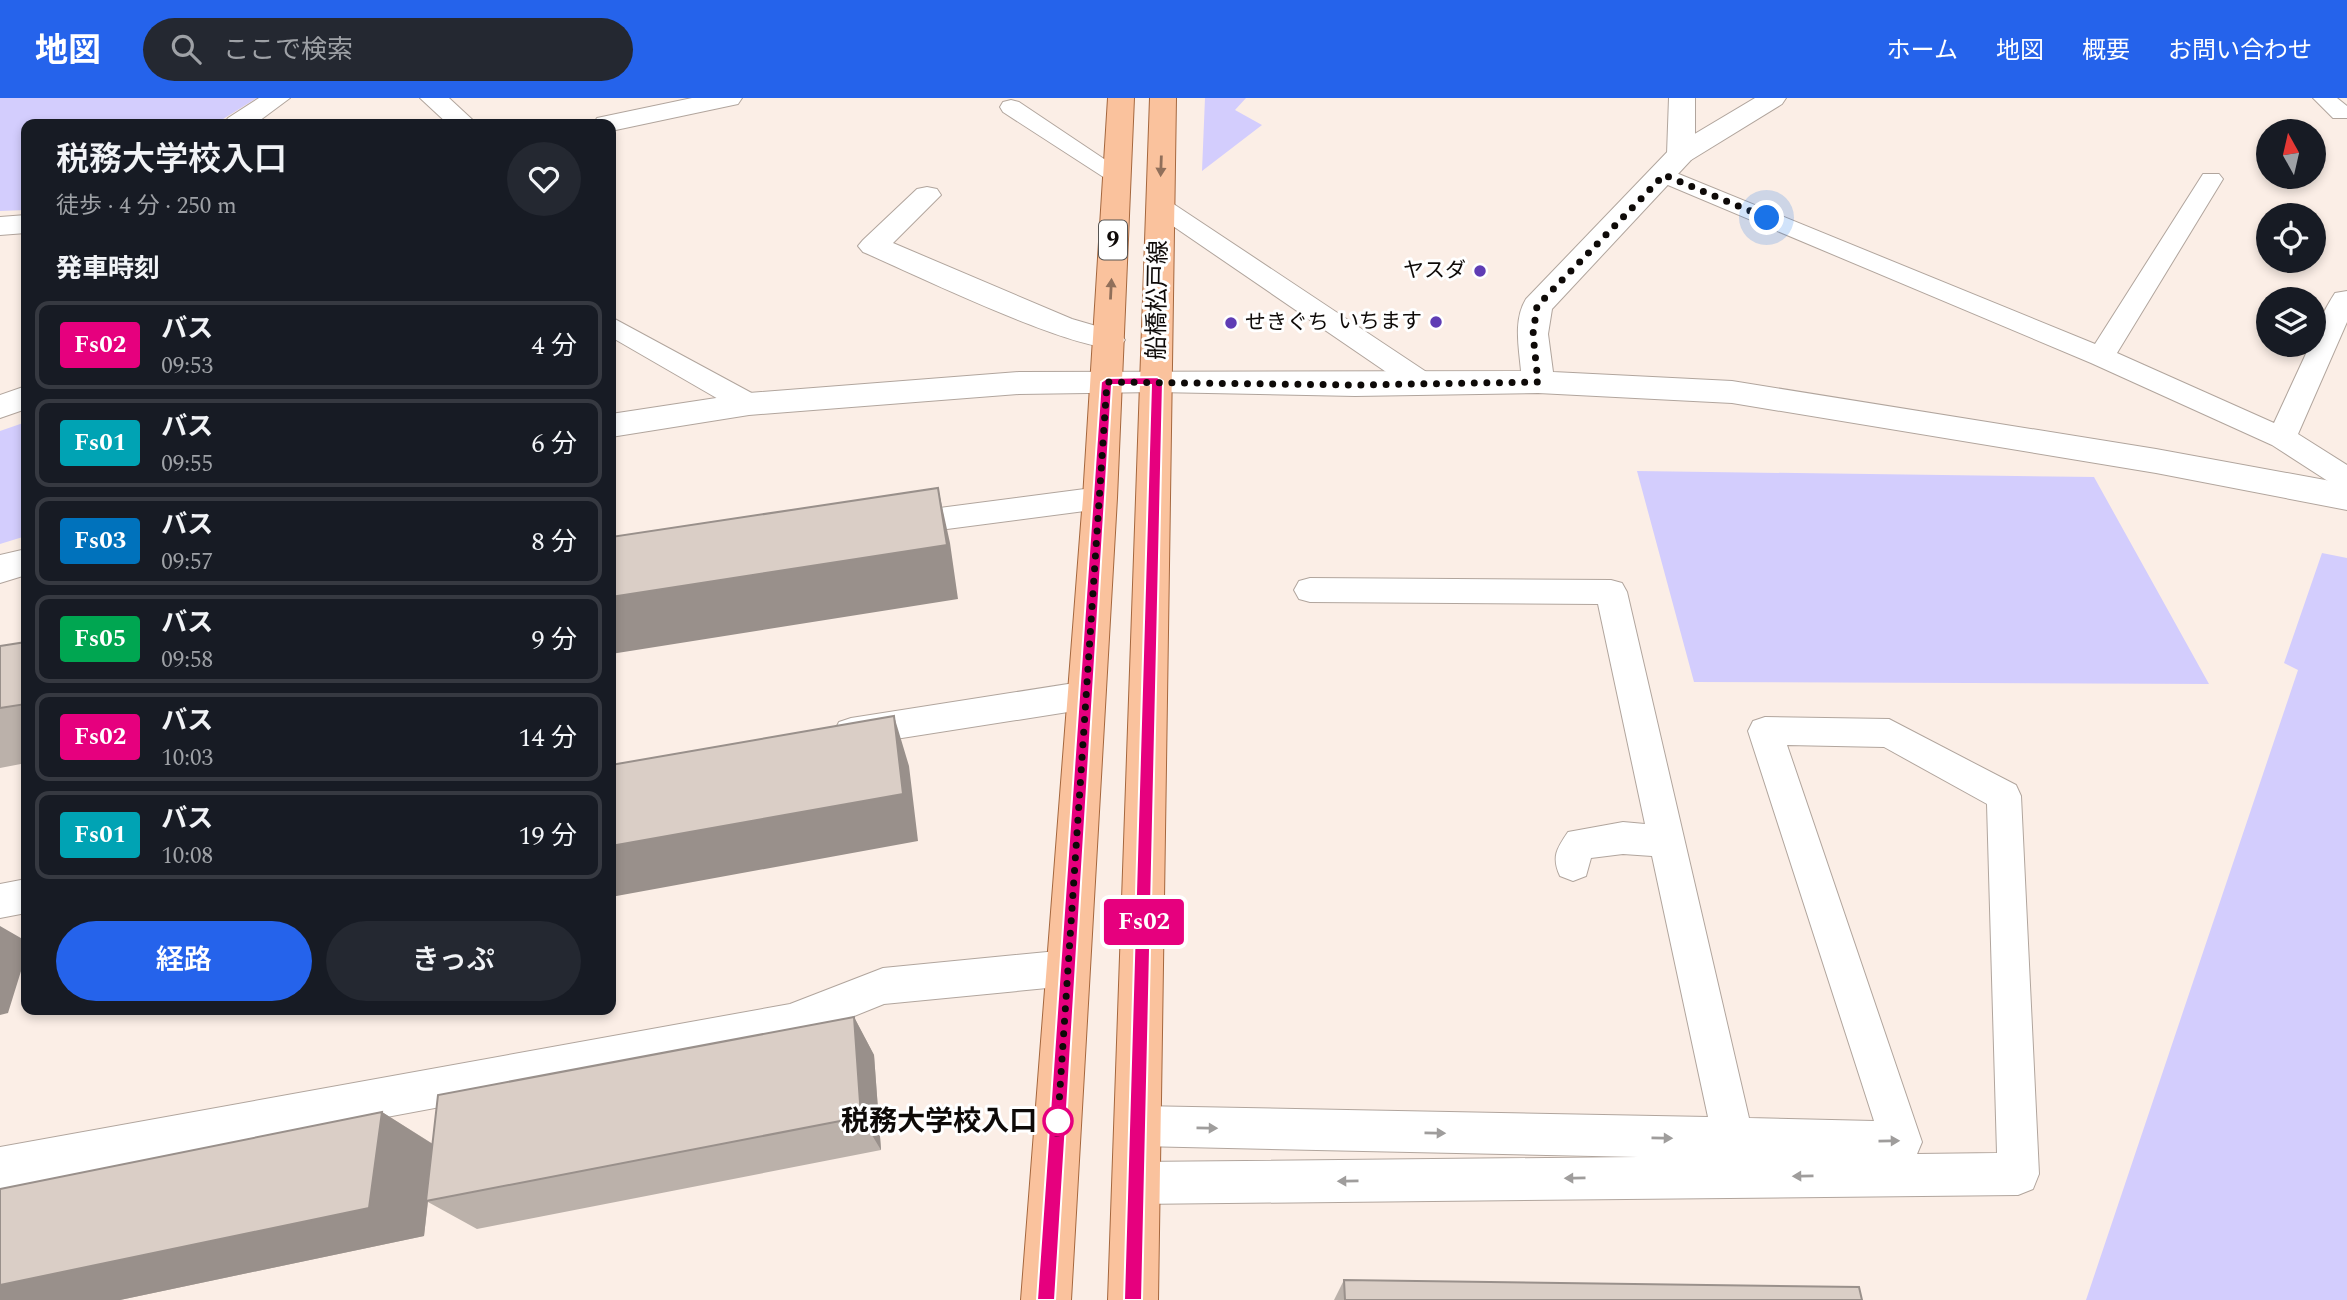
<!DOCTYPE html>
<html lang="ja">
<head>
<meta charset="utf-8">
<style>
  :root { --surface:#171b24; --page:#242831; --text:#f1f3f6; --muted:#9ea1a6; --line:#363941; --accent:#2563eb }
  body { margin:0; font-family:Spectral,"Noto Sans JP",serif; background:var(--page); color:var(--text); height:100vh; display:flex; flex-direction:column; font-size:26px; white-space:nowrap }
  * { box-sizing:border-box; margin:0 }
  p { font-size:23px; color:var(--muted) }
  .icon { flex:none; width:38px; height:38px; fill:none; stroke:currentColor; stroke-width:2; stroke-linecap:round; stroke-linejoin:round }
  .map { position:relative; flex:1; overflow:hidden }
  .sheet { position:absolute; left:21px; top:21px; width:595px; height:896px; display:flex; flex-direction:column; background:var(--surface); border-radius:14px; box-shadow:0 4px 10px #0003 }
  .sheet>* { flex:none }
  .badge { padding:0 14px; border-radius:5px; font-size:24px; line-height:46px }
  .needle { width:46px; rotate:352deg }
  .fabs { position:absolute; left:2256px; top:21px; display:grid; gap:14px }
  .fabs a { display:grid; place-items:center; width:70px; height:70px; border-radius:50%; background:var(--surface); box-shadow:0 4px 10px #0003; font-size:35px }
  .you { position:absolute; width:35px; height:35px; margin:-18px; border:5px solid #fff; border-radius:50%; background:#1a73e8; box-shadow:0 0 0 10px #1a73e833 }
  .map>.badge { position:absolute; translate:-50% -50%; box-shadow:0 0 0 4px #fff }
  h2 { padding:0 35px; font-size:26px; line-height:63px }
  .round { display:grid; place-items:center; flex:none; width:74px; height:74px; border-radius:37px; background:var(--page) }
  .overview { display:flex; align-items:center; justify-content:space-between; height:119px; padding:0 35px }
  h1 { font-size:33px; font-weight:600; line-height:52px }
  .action { display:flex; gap:14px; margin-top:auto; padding:14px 35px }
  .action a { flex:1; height:80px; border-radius:42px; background:var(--accent); color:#fff; font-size:28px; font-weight:600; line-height:80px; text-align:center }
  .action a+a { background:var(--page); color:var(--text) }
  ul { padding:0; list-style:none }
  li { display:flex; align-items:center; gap:21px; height:88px; margin:0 14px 10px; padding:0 21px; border:4px solid var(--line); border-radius:14px }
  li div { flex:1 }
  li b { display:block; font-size:26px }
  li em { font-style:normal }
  li .badge { min-width:77px; font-weight:700; text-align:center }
  header { display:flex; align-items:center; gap:42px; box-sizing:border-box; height:98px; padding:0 35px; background:var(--accent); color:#fff }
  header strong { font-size:33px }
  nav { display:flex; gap:38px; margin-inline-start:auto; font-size:24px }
  .search { width:490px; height:63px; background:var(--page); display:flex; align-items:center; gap:18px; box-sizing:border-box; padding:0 24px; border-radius:38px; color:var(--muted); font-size:26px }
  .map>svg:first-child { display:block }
  .green { fill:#d3cdfd }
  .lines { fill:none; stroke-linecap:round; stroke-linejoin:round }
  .service-casing { stroke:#b1a59d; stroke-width:2 }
  .minor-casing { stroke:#b1a59d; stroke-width:2 }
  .tertiary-casing { stroke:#b1a59d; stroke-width:2 }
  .primary-casing { stroke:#a5673e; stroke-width:2 }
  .service { fill:#fff; fill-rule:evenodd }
  .minor { fill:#fff; fill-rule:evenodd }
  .tertiary { fill:#fff; fill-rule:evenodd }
  .primary { fill:#fac29d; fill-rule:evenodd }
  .wall { fill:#bbb1aa }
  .shaded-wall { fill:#99908b }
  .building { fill:#dacec6; stroke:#99908b; stroke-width:2 }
  .oneway { fill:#906f5a }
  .oneway2 { fill:#9f9d9c }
  .line { fill:#e6007e; stroke:#fff; stroke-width:2 }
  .walk { stroke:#0e0a08; stroke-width:7; stroke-dasharray:0 12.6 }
  .poi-dot { fill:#5f3cb4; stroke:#fff; stroke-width:2.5 }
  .stop-dot { fill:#fff; stroke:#e6007e; stroke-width:3.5 }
  .labels { text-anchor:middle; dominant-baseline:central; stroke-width:6; stroke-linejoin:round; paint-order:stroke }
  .far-poi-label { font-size:21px; fill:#0e0a08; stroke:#fff; text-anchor:end }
  .shield { fill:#fff; stroke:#565452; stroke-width:2 }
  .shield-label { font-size:23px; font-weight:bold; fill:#0e0a08 }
  .street-label { font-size:24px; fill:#0e0a08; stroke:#fff }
  .near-stop-label { font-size:28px; font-weight:bold; fill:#0e0a08; stroke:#fff; text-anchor:end }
</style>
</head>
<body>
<header>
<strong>地図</strong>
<div class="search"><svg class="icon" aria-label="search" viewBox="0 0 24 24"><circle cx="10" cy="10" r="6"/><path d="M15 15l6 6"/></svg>ここで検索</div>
<nav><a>ホーム</a><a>地図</a><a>概要</a><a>お問い合わせ</a></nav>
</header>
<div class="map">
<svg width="2347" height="1202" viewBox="0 0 2347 1202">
  <rect width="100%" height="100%" fill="#fbeee6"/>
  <path class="green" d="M0,0h257l-42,26h-189v86l-26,1z
    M1205,0h41l-11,12 27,15 -60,46z
    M26,324v114l-26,8v-113z
    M1637,373l457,6 115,207 -515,-2z
    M2322,455l25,5v742h-261l212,-630 -14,-7z"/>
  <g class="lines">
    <defs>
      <path id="service" d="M2313,0h24l10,8v12h-14z
        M1011,2l8,2 109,73 -4,5h-16l-105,-68 -3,-5 3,-5z
        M1664,70l431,176 108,-170h16l4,5 -106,174 157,70 36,-78h4c0,-16 12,-38 21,-52l12,-2v31l-49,112 49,31v25l-10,-3 -65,-42 -181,-82 -435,-183 -4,-5 4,-5z
        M1160,101l9,2 265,176 4,7 -4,7 -10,2 -10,-2 -263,-180 -3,-5 3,-5z
        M611,219l148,80 4,7 -4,7 -10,3 -10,-3 -128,-74z
        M1100,389l10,3 5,8 -5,8 -10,3 -199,26 -11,-3 -4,-8 4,-8 11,-3z
        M1310,480l301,2 11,3 5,9 122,526 125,3 -126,-390 5,-10 12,-4 124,2 127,66 5,11 18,378 -6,15 -15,6 -882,9 -15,-6 -6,-15 6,-15 15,-6 502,-5 -499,-11 -14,-6 -6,-14 6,-14 14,-6 569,11 -56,-261 -29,-2 -32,4 -5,18 -13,5 -13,-5c-9,-19 -3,-28 8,-44l55,-10 22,2 -47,-220 -288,-2 -11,-3 -5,-9 5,-9zM1787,647l97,2 103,57 10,349 -80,1 5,-12z
        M1087,583l12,4 5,10 -5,10 -12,4 -236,37 -12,-4 -5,-10 5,-10 12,-4z
        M26,781v34l-26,5v-34z
        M1068,852l13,5 6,13 -6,13 -13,5 -184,18 -94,38 -790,147v-42l790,-143 93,-36z"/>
      <path id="minor" d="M259,0h31l-35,26h-31l4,-6z
        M420,0h29l28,26h-29z
        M692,0h50l-4,6 -127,27v-7h-18l4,-6z
        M1669,0h26v56l-4,6h-20l-4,-6z
        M927,89l10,2 4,6 -48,48 179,76 48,14 5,7 -5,7c-36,10 -213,-76 -257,-95l-5,-6 5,-6 54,-51z
        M26,117v18l-26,2v-18z
        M26,288v23l-26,9v-23z"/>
      <path id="tertiary" d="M1755,0h31l-4,6 -91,56 -139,149 -4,25 5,38 179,9 424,68 191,35v26l-191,-37 -424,-70 -194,-10 -183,3 -198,-4 -138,2 -270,21 -138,22v-23l138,-21 270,-21 502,-1c-2,-23 -8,-51 5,-72l145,-151z
        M26,451v26l-26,8v-28z"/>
      <path id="primary" d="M1108,0h26l-17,400 -46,802h-50l62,-802z
        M1150,0h26l-18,1202h-50z"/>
    </defs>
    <use href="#service" class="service-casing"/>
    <use href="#minor" class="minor-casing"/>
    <use href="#tertiary" class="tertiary-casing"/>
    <use href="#primary" class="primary-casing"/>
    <use href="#service" class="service"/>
    <use href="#minor" class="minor"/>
    <use href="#tertiary" class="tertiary"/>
    <use href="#primary" class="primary"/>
  </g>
  <path class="wall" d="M26,544v121l-26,5v-122z
    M854,919l20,38 7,95 -404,79 -49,-27 -4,34 -304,64h-120l382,-188 51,32z
    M1344,1182l518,20h-528z"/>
  <path class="shaded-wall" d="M938,390l12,55 8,56 -347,55v-57z
    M894,618l15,50 9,75 -307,56v-51z
    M0,828l26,15v14l-18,58 -8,2z
    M854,919l20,38 7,95 -20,-33z
    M382,1014l52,33 -10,91 -304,64h-120v-15z"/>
  <path class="building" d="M938,390l9,57 -336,52v-60z
    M26,544v62l-26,4v-62z
    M894,618l9,78 -292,52v-81z
    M854,919l7,100 -435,84 12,-106z
    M382,1014l-13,96 -369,77v-96z
    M1344,1182l515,7 3,13h-517z"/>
  <defs><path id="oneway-solid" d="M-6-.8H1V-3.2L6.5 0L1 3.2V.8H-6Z" transform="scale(1.75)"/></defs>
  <g class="oneway">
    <use href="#oneway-solid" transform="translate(1161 68) rotate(92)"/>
    <use href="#oneway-solid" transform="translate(1111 191) rotate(-87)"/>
  </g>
  <g class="oneway2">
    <use href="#oneway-solid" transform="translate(1207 1030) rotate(1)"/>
    <use href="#oneway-solid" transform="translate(1435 1035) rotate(1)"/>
    <use href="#oneway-solid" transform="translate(1662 1040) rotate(1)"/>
    <use href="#oneway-solid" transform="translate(1889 1043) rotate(-1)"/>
    <use href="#oneway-solid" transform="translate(1803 1078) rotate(179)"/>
    <use href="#oneway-solid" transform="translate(1575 1080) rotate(179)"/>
    <use href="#oneway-solid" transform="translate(1348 1083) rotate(179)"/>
  </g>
  <path class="line" d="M1157,279l6,4 -21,919h-18l27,-915h-39l-57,915h-18l64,-918 6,-4z"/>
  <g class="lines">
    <path class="walk" d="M1058,1023l-1,13 50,-752 248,3 183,-3 -5,-48 4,-28 127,-131 103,43"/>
  </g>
  <g class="poi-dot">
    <circle cx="1480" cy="173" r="7"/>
    <circle cx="1436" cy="224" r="7"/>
    <circle cx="1231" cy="225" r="7"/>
  </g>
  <circle class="stop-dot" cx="1058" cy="1023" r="14"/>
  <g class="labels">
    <g class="far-poi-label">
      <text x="1466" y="173">ヤスダ</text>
      <text x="1422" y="224">いちます</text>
      <text x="1245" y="225" text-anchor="start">せきぐち</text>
    </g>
    <rect class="shield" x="1099" y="122.5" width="28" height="39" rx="5"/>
    <g class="shield-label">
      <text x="1113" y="142">9</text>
    </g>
    <g class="street-label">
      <text transform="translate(1158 202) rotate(-89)">船橋松戸線</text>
    </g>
    <g class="near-stop-label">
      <text x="1037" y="1023">税務大学校入口</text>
    </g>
  </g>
</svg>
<div class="fabs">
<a><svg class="needle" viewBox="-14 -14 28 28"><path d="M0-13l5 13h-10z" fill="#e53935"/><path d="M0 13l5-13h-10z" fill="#9ea1a6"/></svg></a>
<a><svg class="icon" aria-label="locate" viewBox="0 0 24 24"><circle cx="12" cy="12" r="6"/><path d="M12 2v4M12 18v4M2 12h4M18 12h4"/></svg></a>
<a><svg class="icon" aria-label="layers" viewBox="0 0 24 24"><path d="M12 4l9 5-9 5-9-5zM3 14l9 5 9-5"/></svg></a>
</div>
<div class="you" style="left:1767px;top:120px"></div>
<b class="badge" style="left:1144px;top:824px;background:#e6007e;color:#fff">Fs02</b>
<section class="sheet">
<div class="overview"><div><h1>税務大学校入口</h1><p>徒歩 · 4 分 · 250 m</p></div><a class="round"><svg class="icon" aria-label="heart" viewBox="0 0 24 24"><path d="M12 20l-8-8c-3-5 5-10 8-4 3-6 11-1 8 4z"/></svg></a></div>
<h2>発車時刻</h2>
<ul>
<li><span class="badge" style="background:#e6007e;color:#fff">Fs02</span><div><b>バス</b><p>09:53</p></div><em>4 分</em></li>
<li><span class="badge" style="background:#00a3b4;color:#fff">Fs01</span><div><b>バス</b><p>09:55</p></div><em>6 分</em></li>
<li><span class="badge" style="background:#0072bc;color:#fff">Fs03</span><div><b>バス</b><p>09:57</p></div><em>8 分</em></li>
<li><span class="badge" style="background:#00a651;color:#fff">Fs05</span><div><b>バス</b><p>09:58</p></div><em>9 分</em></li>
<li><span class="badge" style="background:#e6007e;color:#fff">Fs02</span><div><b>バス</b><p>10:03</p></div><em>14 分</em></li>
<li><span class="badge" style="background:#00a3b4;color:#fff">Fs01</span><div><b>バス</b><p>10:08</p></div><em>19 分</em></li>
</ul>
<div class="action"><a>経路</a><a>きっぷ</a></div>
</section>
</div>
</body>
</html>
